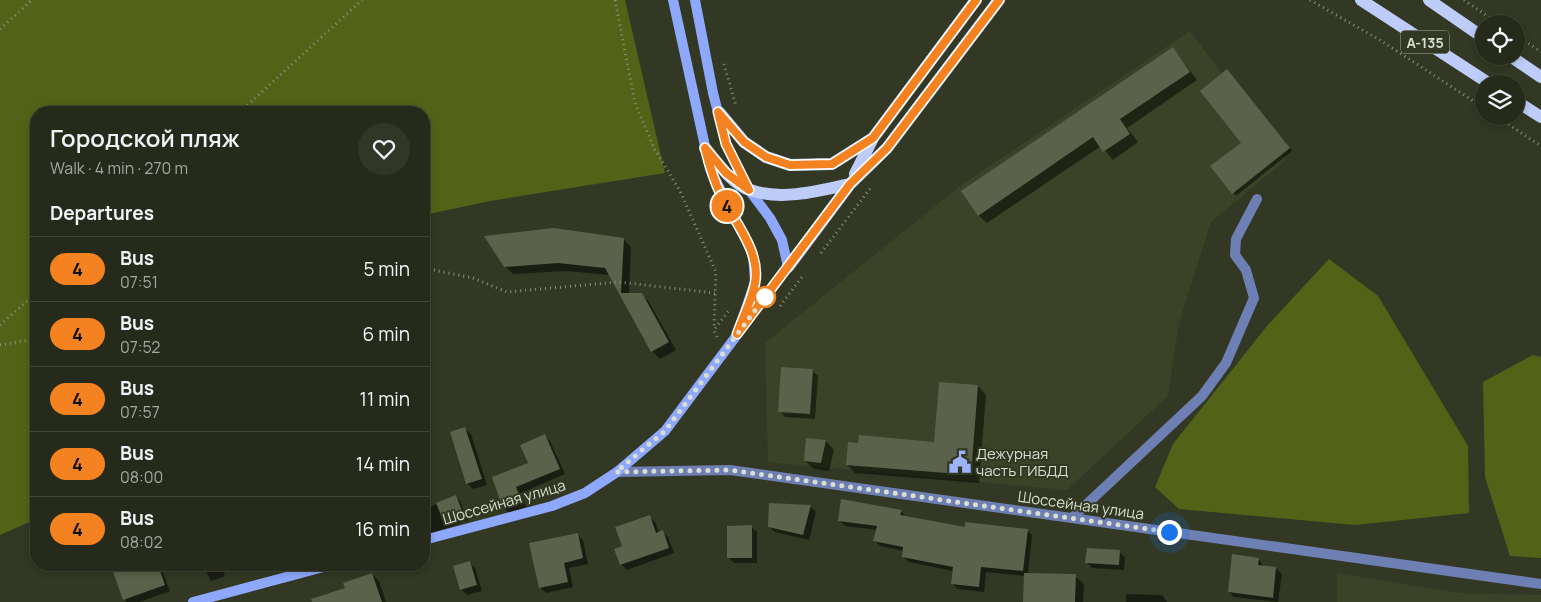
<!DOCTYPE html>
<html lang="en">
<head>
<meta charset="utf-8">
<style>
  :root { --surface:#262a1a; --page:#323627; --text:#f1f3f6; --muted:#a4a7a2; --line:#424639 }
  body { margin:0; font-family:Manrope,sans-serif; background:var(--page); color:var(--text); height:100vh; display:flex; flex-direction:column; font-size:19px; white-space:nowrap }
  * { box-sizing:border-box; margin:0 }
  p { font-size:16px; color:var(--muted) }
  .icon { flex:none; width:28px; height:28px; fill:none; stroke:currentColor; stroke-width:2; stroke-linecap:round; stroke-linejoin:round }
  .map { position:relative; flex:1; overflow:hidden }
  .sheet { position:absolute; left:30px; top:106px; width:400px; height:465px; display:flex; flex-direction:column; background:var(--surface); border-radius:20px; box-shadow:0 2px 8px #0003,0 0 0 1px var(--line) }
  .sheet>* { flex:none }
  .badge { padding:0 10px; border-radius:16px; font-size:18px; line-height:32px }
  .buttons { position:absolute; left:1475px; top:15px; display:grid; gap:10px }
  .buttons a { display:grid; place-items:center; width:50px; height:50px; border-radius:50%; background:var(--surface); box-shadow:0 2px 8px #0003,0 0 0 1px var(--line); font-size:25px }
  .you { position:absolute; width:25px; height:25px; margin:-12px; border:4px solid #fff; border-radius:50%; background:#1a73e8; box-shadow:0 0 0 8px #1a73e833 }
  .map>.badge { position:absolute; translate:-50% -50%; box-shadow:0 0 0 2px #fff }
  h2 { padding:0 20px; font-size:19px; line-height:45px }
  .round { display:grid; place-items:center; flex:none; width:52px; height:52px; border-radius:26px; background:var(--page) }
  .headline { display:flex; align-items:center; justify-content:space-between; height:85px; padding:0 20px }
  h1 { font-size:24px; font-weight:600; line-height:38px }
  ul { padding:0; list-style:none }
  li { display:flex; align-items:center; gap:15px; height:65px; padding:0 20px; border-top:1px solid var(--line) }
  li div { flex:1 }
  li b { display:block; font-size:19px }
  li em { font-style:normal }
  li .badge { min-width:55px; font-weight:700; text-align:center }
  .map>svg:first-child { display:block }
  .built { fill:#3a4227 }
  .forest { fill:#526318 }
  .shadow { fill:#0007 }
  .building { fill:#5b614b }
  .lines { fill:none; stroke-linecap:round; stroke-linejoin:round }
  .path { stroke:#8b907f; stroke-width:3; stroke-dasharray:1 4; stroke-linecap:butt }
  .lane { stroke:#6e7fb4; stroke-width:10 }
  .street { stroke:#6e7fb4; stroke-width:10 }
  .secondary { stroke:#8da8fc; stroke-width:10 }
  .primary { stroke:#bdccf8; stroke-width:12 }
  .line-casing { stroke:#fff; stroke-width:11 }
  .line { stroke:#f58220; stroke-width:8 }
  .walk { stroke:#daded1; stroke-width:5; stroke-dasharray:0 9 }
  .stop-dot { fill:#fff; stroke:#f58220; stroke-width:2.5 }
  .labels { text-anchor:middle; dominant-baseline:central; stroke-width:4; stroke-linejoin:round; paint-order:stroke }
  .shield { fill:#323823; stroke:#a8ac9d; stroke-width:1 }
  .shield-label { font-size:14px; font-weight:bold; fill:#daded1 }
  .poi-label { font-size:15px; fill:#daded1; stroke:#323823; text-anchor:start }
  .street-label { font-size:15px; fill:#daded1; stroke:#323823 }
</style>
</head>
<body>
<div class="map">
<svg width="1541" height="602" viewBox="0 0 1541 602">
  <rect width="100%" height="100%" fill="#323823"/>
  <path class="built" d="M1190,31l96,129 -75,62 -32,101 -11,73 -101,94 -299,-28 -3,-119 195,-157z
    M1337,573l122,20 82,2v7h-204z"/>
  <path class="forest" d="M0,0h625l40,173 -175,28 -66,14v-103h-388v407l-36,16z
    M1329,259l49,37 90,150 1,67 -114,12 -176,-16 -24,-22 18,-43 94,-118z
    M1533,355l8,2v201l-31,-2 -25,-79 -2,-95z"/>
  <path class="shadow" d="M1173,48l24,32 -70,48 11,14 -25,18 -12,-14 -114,77 -9,-8z
    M1230,73l62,78 -56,45 -24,-30 30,-23z
    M623,239l8,8 -2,47h12l8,8 27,48 -16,9 -8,-8 -42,-76 -44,-4 -53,3 -8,-8z
    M812,370l6,6 -3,43 -30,-2 -5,-6z
    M978,386l8,9 -7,88 -124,-10 -8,-8 88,-22z
    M465,429l6,5 16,51 -14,4 -5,-5 -17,-51z
    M545,436l5,5 15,33 -44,19 5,14 -16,7 -6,-6 -11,-30 37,-14z
    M807,440l19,1 8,9 -5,21 -15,-2 -9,-8z
    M456,497l4,4 8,19 -44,17v-28z
    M810,506l6,6 -7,28 -34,-8 -6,-5z
    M901,511l5,6 60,12 61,1 5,5 -4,39 47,2 9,8 -1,18h-59l1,-26 -39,-4 -2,20 -27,-3 -5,-6 1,-12 -44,-9 -6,-6 1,-5 -24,-5 -5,-5 2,-11 -32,-4 -5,-5z
    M649,516l6,6 4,11 4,-1 5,5 6,16 -47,17 -6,-6 2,-17z
    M751,527l6,5v31h-23l-5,-5z
    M578,535l5,5 5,24 -19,4 4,19 -27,6 -6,-5z
    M1119,552l6,5 -1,13 -32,-2 -5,-6z
    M1259,559l5,8 12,1 6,6 -4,28 -44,-5 -5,-5z
    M470,563l5,5 7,23 -15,4 -6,-6z
    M126,565h34l10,26 -31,11h-13l-13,-32z
    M203,565h17l5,11 -14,5z
    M372,574l7,7 7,21h-73l33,-13z
    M1126,594l36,1 5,7h-41z"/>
  <path class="building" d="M1173,47l17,25 -70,47 10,15 -27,18 -10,-15 -115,79 -17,-25z
    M1227,69l63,79 -58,46 -22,-28 31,-23 -41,-52z
    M554,228l70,10 -3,55h21l27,49 -18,10 -46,-84 -47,-5 -54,4 -20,-31z
    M781,367l32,2 -3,45 -32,-2z
    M939,382l39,3 -7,90 -125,-10 2,-23 10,1 1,-8 75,7z
    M465,427l17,52 -16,5 -16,-52z
    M545,434l15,35 -44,18 6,15 -19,7 -11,-32 36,-14 -8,-18z
    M806,438l20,2 -5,23 -17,-2z
    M456,495l8,21 -20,7 -8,-20z
    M841,499l61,11 -2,5 65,12v-5l63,7 -5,42 -42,-4 -2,20 -28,-3 2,-17 -51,-10 1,-10 -30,-6 4,-15 -39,-5z
    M769,503l42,2 -8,30 -35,-8z
    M650,515l6,18 7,-3 6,18 -49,17 -6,-16 8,-3 -7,-19z
    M752,525v33h-25v-32z
    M578,533l5,25 -19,5 4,19 -29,6 -10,-45z
    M1087,548l33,2 -1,15 -34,-2z
    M1232,554l27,4 -1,7 18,2 -3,31 -45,-6z
    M470,561l7,24 -17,5 -7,-24z
    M123,565h35l7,20 -42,15 -11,-31z
    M372,573l10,29h-70l-1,-3 34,-11 -2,-5z
    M1024,573l52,1 -1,28h-52z"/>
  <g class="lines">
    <path class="path" d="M615,0l20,103 19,45 26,43 36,81 -2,56
      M1310,0l70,40 104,68
      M1464,0l35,24
      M0,29l32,-29
      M1516,35l25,17
      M724,64l12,42
      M240,112l122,-112
      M1496,116l45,30
      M821,253l51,-67
      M424,268l49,10 34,14 111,-10 97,11
      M780,306l22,-29
      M0,325l36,-32
      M717,337l-3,-7 15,-20
      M0,345l36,-6"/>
    <path class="lane" d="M1072,518l130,-122 24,-33 28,-65 -8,-28 -11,-15 1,-16 21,-40"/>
    <path class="street" d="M617,472l113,-2 811,114"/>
    <path class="secondary" d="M673,0l37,169 43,85 2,28 -14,41
      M424,540l128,-34 33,-13 32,-21 48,-41 123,-164 -6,-27 -12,-22 -21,-28 -23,-46 -13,-51 -18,-93
      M193,602l138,-37"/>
    <path class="primary" d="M1361,0l129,84
      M1429,0l55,38
      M1510,56l31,21
      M1516,101l25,16
      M719,112l25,30 22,15 24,8 42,-1 41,-26
      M705,148c11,13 28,37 45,42 31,11 69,1 100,-6
      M855,174l18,-36 103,-138
      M788,267l62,-83 37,-36 112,-148"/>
  </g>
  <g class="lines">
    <defs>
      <path id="line" d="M976,0l-103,138 -41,26 -42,1 -24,-8 -22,-15 -26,-30 8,32 23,46 -23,-17 -21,-25c4,16 8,31 16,47 13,26 40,57 34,88 -3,17 -12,34 -18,51l113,-150 37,-36 112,-148"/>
    </defs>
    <use href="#line" class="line-casing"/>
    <use href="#line" class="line"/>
    <path class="walk" d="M765,297l3,-4 -103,138 -49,41 114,-2 439,62"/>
  </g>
  <defs>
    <symbol id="civic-bare" viewBox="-9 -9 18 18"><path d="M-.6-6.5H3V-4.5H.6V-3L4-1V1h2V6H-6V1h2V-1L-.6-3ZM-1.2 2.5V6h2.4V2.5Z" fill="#9cb4fd" stroke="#323823" stroke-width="2.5" paint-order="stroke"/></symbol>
  </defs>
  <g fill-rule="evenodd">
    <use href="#civic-bare" x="944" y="446" width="32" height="32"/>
  </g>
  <circle class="stop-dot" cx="765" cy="297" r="10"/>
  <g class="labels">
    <rect class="shield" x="1401" y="30.5" width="48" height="23" rx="4"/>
    <g class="shield-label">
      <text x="1425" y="42">А-135</text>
    </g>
    <g class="poi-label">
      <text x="976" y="453">Дежурная<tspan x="976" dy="17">часть ГИБДД</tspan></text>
    </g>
    <g class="street-label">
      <text transform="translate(504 502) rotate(-16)">Шоссейная улица</text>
      <text transform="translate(1081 505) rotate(8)">Шоссейная улица</text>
    </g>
  </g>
</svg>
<div class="buttons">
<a><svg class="icon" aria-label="locate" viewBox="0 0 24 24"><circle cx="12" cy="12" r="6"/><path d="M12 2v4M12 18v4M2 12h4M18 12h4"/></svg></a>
<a><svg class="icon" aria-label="layers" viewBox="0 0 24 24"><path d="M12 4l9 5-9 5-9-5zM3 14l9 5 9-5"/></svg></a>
</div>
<div class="you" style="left:1169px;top:532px"></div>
<b class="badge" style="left:727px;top:206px;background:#f58220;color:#111">4</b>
<section class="sheet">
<div class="headline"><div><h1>Городской пляж</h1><p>Walk · 4 min · 270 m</p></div><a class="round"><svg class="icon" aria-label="heart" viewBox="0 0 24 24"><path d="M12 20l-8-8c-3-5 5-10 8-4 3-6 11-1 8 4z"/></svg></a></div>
<h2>Departures</h2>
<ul>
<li><span class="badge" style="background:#f58220;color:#111">4</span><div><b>Bus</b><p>07:51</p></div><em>5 min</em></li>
<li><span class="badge" style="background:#f58220;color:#111">4</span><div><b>Bus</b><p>07:52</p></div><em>6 min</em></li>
<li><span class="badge" style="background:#f58220;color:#111">4</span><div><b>Bus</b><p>07:57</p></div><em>11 min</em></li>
<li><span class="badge" style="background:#f58220;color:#111">4</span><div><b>Bus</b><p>08:00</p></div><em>14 min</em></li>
<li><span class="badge" style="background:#f58220;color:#111">4</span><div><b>Bus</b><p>08:02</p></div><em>16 min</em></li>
</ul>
</section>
</div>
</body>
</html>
